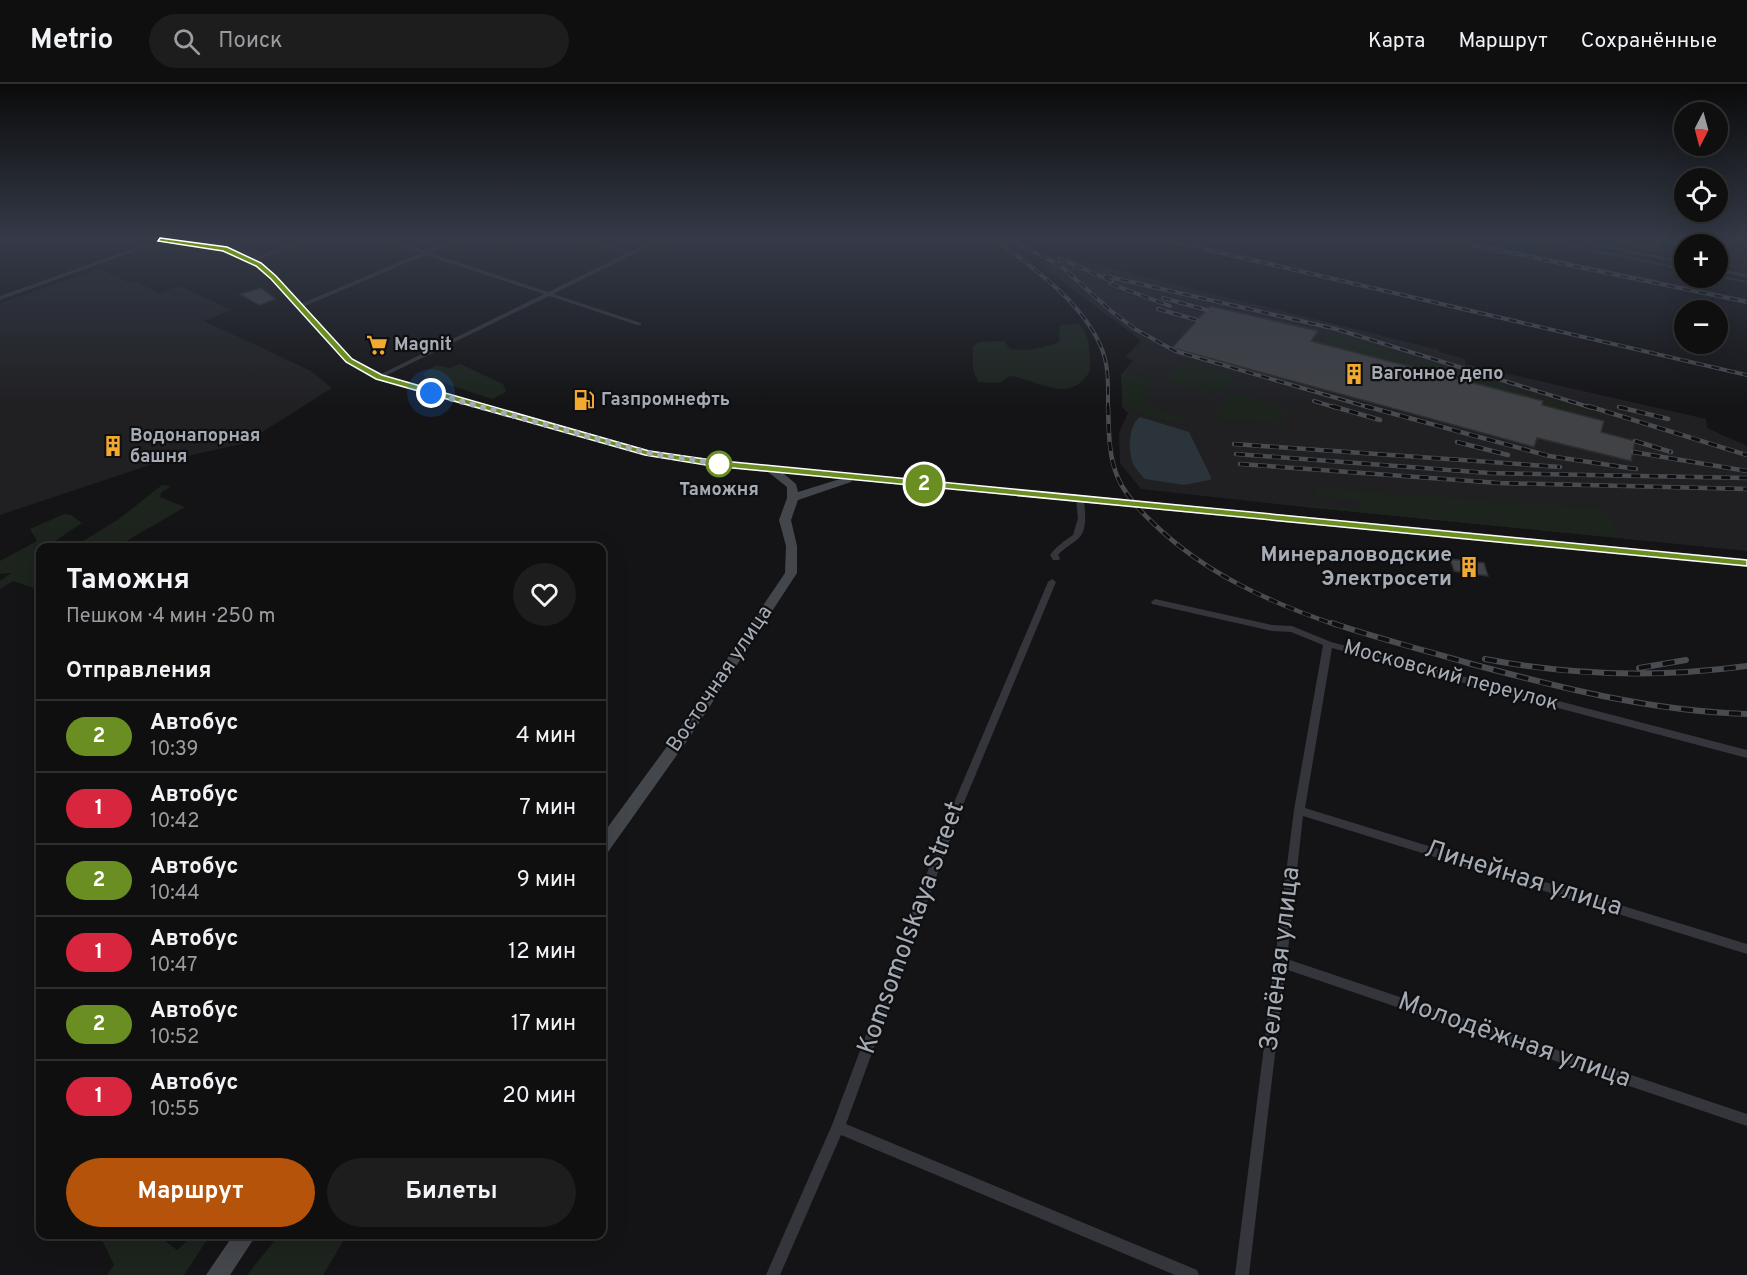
<!DOCTYPE html>
<html lang="ru">
<head>
<meta charset="utf-8">
<style>
  :root { --surface:#0f0f10; --page:#1d1d1e; --text:#f1f3f6; --muted:#9b9c9f; --line:#2f2f30; --accent:#b45309 }
  body { margin:0; font-family:Overpass,sans-serif; background:var(--page); color:var(--text); height:100vh; display:flex; flex-direction:column; font-size:22px; white-space:nowrap }
  * { box-sizing:border-box; margin:0 }
  p { font-size:20px; color:var(--muted) }
  .icon { flex:none; width:33px; height:33px; fill:none; stroke:currentColor; stroke-width:2; stroke-linecap:round; stroke-linejoin:round }
  .map { position:relative; flex:1; overflow:hidden }
  .drawer { position:absolute; left:36px; top:459px; width:570px; height:696px; display:flex; flex-direction:column; background:var(--surface); border-radius:12px; box-shadow:0 6px 24px #0002,0 0 0 2px var(--line) }
  .drawer>* { flex:none }
  .badge { padding:0 12px; border-radius:20px; font-size:21px; line-height:39px }
  .needle { width:39px; rotate:186deg }
  .fabs { position:absolute; left:1674px; top:18px; display:grid; gap:12px }
  .fabs a { display:grid; place-items:center; width:54px; height:54px; border-radius:50%; background:var(--surface); box-shadow:0 6px 24px #0002,0 0 0 2px var(--line); font-size:30px }
  .you { position:absolute; width:30px; height:30px; margin:-15px; border:4px solid #fff; border-radius:50%; background:#1a73e8; box-shadow:0 0 0 9px #1a73e833 }
  .map>.badge { position:absolute; translate:-50% -50%; box-shadow:0 0 0 3px #fff }
  h2 { padding:0 30px; font-size:22px; line-height:54px }
  .round { display:grid; place-items:center; flex:none; width:63px; height:63px; border-radius:32px; background:var(--page) }
  .head { display:flex; align-items:center; justify-content:space-between; height:102px; padding:0 30px }
  h1 { font-size:28px; font-weight:700; line-height:45px }
  .button { display:flex; gap:12px; margin-top:auto; padding:12px 30px }
  .button a { flex:1; height:69px; border-radius:36px; background:var(--accent); color:#fff; font-size:24px; font-weight:700; line-height:69px; text-align:center }
  .button a+a { background:var(--page); color:var(--text) }
  ul { padding:0; list-style:none }
  li { display:flex; align-items:center; gap:18px; height:72px; padding:0 30px; border-top:2px solid var(--line) }
  li div { flex:1 }
  li b { display:block; font-size:22px }
  li em { font-style:normal }
  li .badge { min-width:66px; font-weight:700; text-align:center }
  header { display:flex; align-items:center; gap:36px; box-sizing:border-box; height:84px; padding:0 30px; background:var(--surface); border-bottom:2px solid var(--line) }
  header strong { font-size:28px }
  nav { display:flex; gap:33px; margin-inline-start:auto; font-size:21px }
  .search { width:420px; height:54px; background:var(--page); display:flex; align-items:center; gap:15px; box-sizing:border-box; padding:0 21px; border-radius:33px; color:var(--muted); font-size:22px }
  .map>svg:first-child { display:block }
  .built { fill:#202023 }
  .green { fill:#1c241d }
  .water { fill:#2a343a }
  .lines { fill:none; stroke-linecap:round; stroke-linejoin:round }
  .stream { stroke:#2a343a; stroke-width:2 }
  .building { fill:#404246; stroke:#2e2e32; stroke-width:1.5 }
  .street { fill:#35363b; fill-rule:evenodd }
  .secondary { fill:#43464b; fill-rule:evenodd }
  .rail-far2-casing { stroke:#484b50; stroke-width:4 }
  .rail-far1-casing { stroke:#484b50; stroke-width:4.5 }
  .rail-casing { stroke:#484b50; stroke-width:6 }
  .rail-far2 { stroke:#0f0f11; stroke-width:2; stroke-dasharray:8; stroke-linecap:butt }
  .rail-far1 { stroke:#0f0f11; stroke-width:3; stroke-dasharray:9; stroke-linecap:butt }
  .rail { stroke:#0f0f11; stroke-width:4; stroke-dasharray:12; stroke-linecap:butt }
  .line { fill:#6b8e23; stroke:#fff; stroke-width:1.5 }
  .walk { stroke:#a6acb6; stroke-width:6; stroke-dasharray:0 10.8 }
  .stop-dot { fill:#fff; stroke:#6b8e23; stroke-width:3 }
  .labels { text-anchor:middle; dominant-baseline:central; stroke-width:4.5; stroke-linejoin:round; paint-order:stroke }
  .far-poi-label { font-size:18px; font-weight:bold; fill:#a6acb6; stroke:#0f0f11; text-anchor:start }
  .far-stop-label { font-size:18px; font-weight:bold; fill:#a6acb6; stroke:#0f0f11 }
  .poi-label { font-size:21px; font-weight:bold; fill:#a6acb6; stroke:#0f0f11; text-anchor:end }
  .street-label { font-size:21px; fill:#a6acb6; stroke:#0f0f11 }
  .near-street-label { font-size:26px; fill:#a6acb6; stroke:#0f0f11 }
</style>
</head>
<body>
<header>
<strong>Metrio</strong>
<div class="search"><svg class="icon" aria-label="search" viewBox="0 0 24 24"><circle cx="10" cy="10" r="6"/><path d="M15 15l6 6"/></svg>Поиск</div>
<nav><a>Карта</a><a>Маршрут</a><a>Сохранённые</a></nav>
</header>
<div class="map">
<svg width="1747" height="1191" viewBox="0 0 1747 1191">
  <rect width="100%" height="100%" fill="#141416"/>
  <path class="built" d="M1593,156h154v31l-29,-6v-21h-34v14z
    M1060,172l379,94v2l26,7v5l241,55 1,9 40,18v105l-442,-44 -164,-18 -21,-26 -1,-30 9,-20 -6,-6 -1,-32 12,-15 -8,-3 15,-15 -1,-3 -102,-77z
    M100,185l29,14 5,-2 25,12 21,-7 52,24 -28,11 107,50 21,17 -87,55 -92,21 -153,51v-212z"/>
  <path class="green" d="M1593,156h79l-4,15z
    M1078,240c11,9 11,21 12,34 1,9 1,14 -6,21 -19,23 -51,-1 -74,-3l-11,7 -21,-1 -5,-13v-22l5,-5 26,-1 6,8c18,3 32,-1 49,-7l1,-17z
    M1326,249l16,2 239,74 23,12 -62,-16 1,-4 -224,-58z
    M1182,277l49,13 2,3 -11,15 -11,-1 -7,4 -8,-2 1,-3 -30,-9z
    M460,280l43,20 3,8 -14,7 -67,-22 -2,-3 13,-9 14,3z
    M1123,288l34,9 -15,22 1,2 40,12 5,4c-14,7 -51,-10 -65,-17l-2,-29z
    M1236,309l52,18 -4,12 -64,-4 -9,-4 13,-15z
    M162,401l9,1 -10,7 -1,4 25,10 -69,40h-43l46,-28z
    M1319,404l281,21 12,12 9,17 -316,-31 -1,-3 56,5 -2,-8 -42,-4 -4,-5z
    M64,430l7,1 11,8 -36,24 -6,1v42l-27,-9 -13,8v-8l11,-8 -11,1v-13l37,-20 -7,-12z
    M99,1150l58,1 20,15 17,-15h16l-26,40h-77l7,-10z
    M279,1151h61l5,3 -22,37h-76z"/>
  <path class="water" d="M1140,333l49,15 22,45 -1,3 -26,5 -39,-6c-4,-4 -9,-10 -12,-15 -5,-13 -5,-39 7,-47z"/>
  <g class="lines">
    <path class="stream" d="M218,156l43,19
      M1458,156l289,60
      M1542,156l142,29
      M1718,192l29,6"/>
  </g>
  <path class="building" d="M261,204l14,11 -16,6 -19,-11z
    M1210,222l108,25 -7,10 232,60 -1,4 62,16 -3,11 34,9 -4,20 -94,-23 -3,9 -362,-99z
    M1450,475l34,4 4,13 -34,-5z"/>
  <g class="lines">
    <path class="street" d="M158,156h7l-165,60v-4z
      M300,156h7l-54,22 -5,-1z
      M384,156h7l34,11 27,-11h6l-28,13 118,39 78,-38 -41,-14h7l38,12 25,-12h6l-108,54 88,29v2h-4l-88,-29 -170,83 -2,-1v-2l167,-82 -119,-39 -125,53h-4v-2l125,-53z
      M1568,156h10l106,21v3z
      M1718,184l29,6v4l-29,-7z
      M1077,414h3l4,2c1,12 4,30 -6,39 -7,6 -14,9 -20,16l2,3 -1,2h-6l-3,-5c7,-9 14,-14 23,-20l5,-17 -2,-18z
      M1052,495l4,3 -96,230 -114,312 351,146 2,5h-24l-334,-140 -61,140h-14l66,-150 118,-313 98,-230z
      M1155,515l117,26 20,1 39,16 416,108v8l-415,-110 -27,160 442,136v10l-444,-138 -16,143 460,155v12l-462,-157 -36,306h-14l59,-465 29,-165 -32,-13 -19,-1 -120,-27 -1,-2z"/>
    <path class="secondary" d="M156,156l51,4 -6,-4h10l50,23 15,12 76,83 30,17 267,75 63,10 1035,99v8l-895,-87 -1,2 -53,18 -7,20 6,26v27l-108,165 -81,114 -6,2v-19l77,-105 106,-157 1,-27 -7,-26 8,-22v-11l-19,-15 -56,-6 -64,-10 -272,-77 -30,-17 -76,-83 -15,-12 -39,-19 -56,-6zM783,389l57,6 -42,13 -2,-8z
      M234,1150h23l-27,41h-24z"/>
    <defs>
      <path id="rail-far2" d="M996,156c39,29 90,65 107,112 6,17 5,38 5,56
        M1012,156l49,26 50,45 24,18 40,22 196,57
        M1166,156l581,135
        M1448,156l299,62
        M1060,175l52,22
        M1105,192l231,53 256,79
        M1111,200l59,22
        M1163,214l44,12
        M1158,225l39,11
        M1314,317l23,7
        M1619,323l2,1"/>
      <path id="rail-far1" d="M1108,322c1,24 0,49 10,72 8,18 22,33 36,46 52,50 115,78 182,101
        M1332,322l48,14
        M1365,322l184,50 87,13
        M1588,322l159,49
        M1619,323l49,12
        M1635,357l36,11
        M1457,358l51,13
        M1234,360l326,23
        M1633,368l114,19
        M1236,370l253,19 258,5
        M1240,380l259,19 248,6"/>
      <path id="rail" d="M1332,539c45,15 91,27 136,40 93,25 183,48 279,51
        M1485,575c88,17 173,19 262,7
        M1639,584l47,-8"/>
    </defs>
    <use href="#rail-far2" class="rail-far2-casing"/>
    <use href="#rail-far1" class="rail-far1-casing"/>
    <use href="#rail" class="rail-casing"/>
    <use href="#rail-far2" class="rail-far2"/>
    <use href="#rail-far1" class="rail-far1"/>
    <use href="#rail" class="rail"/>
  </g>
  <linearGradient id="sky" x2="0" y2="1"><stop stop-color="#0b0b0c"/><stop offset="0.48" stop-color="#343a47"/><stop offset="1" stop-color="#343a47" stop-opacity="0"/></linearGradient>
  <rect width="1747" height="323" fill="url(#sky)"/>
  <path class="line" d="M160,154l67,9 34,16 15,13 76,83 30,16 267,76 63,9 1035,100v6l-1035,-100 -67,-11 -269,-76 -30,-17 -75,-83 -15,-13 -33,-15 -65,-10z"/>
  <g class="lines">
    <path class="walk" d="M431,309l217,60 71,11"/>
  </g>
  <defs>
    <symbol id="supermarket-bare" viewBox="-9 -9 18 18"><path d="M-6-5.5h2.5l.6 2H6L4.5 2H-2.5L-4.4-4H-6ZM-1.5 3.2a1.3 1.3 0 1 0 .1 0ZM3 3.2a1.3 1.3 0 1 0 .1 0Z" fill="#f2a930" stroke="#0f0f11" stroke-width="2.5" paint-order="stroke"/></symbol>
    <symbol id="building-bare" viewBox="-9 -9 18 18"><path d="M-4-6H4V6H1V3H-1V6H-4ZM-2.5-4.3h1.7v1.8h-1.7ZM.8-4.3h1.7v1.8H.8ZM-2.5-1h1.7V.8h-1.7ZM.8-1h1.7V.8H.8Z" fill="#f2a930" stroke="#0f0f11" stroke-width="2.5" paint-order="stroke"/></symbol>
    <symbol id="fuel-bare" viewBox="-9 -9 18 18"><path d="M-5.5-6h7V0h2V4h1.3V-2.5L3-4.5l.8-.8L6-3V5H2.5V1h-1V6h-7ZM-4.2-4.7v3.2H.2V-4.7Z" fill="#f2a930" stroke="#0f0f11" stroke-width="2.5" paint-order="stroke"/></symbol>
  </defs>
  <g fill-rule="evenodd">
    <use href="#supermarket-bare" x="362" y="246" width="30" height="30"/>
    <use href="#building-bare" x="1339" y="275" width="30" height="30"/>
    <use href="#fuel-bare" x="569" y="301" width="30" height="30"/>
    <use href="#building-bare" x="98" y="347" width="30" height="30"/>
    <use href="#building-bare" x="1454" y="468" width="30" height="30"/>
  </g>
  <circle class="stop-dot" cx="719" cy="380" r="12"/>
  <g class="labels">
    <g class="far-poi-label">
      <text x="394" y="261">Magnit</text>
      <text x="1371" y="290">Вагонное депо</text>
      <text x="601" y="316">Газпромнефть</text>
      <text x="130" y="352">Водонапорная<tspan x="130" dy="21">башня</tspan></text>
    </g>
    <g class="far-stop-label">
      <text x="719" y="406">Таможня</text>
    </g>
    <g class="poi-label">
      <text x="1452" y="471">Минераловодские<tspan x="1452" dy="24">Электросети</tspan></text>
    </g>
    <g class="street-label">
      <text transform="translate(1451 592) rotate(15)">Московский переулок</text>
      <text transform="translate(720 595) rotate(-56)">Восточная улица</text>
    </g>
    <g class="near-street-label">
      <text transform="translate(1523 795) rotate(17)">Линейная улица</text>
      <text transform="translate(912 844) rotate(-70)">Komsomolskaya Street</text>
      <text transform="translate(1281 875) rotate(-83)">Зелёная улица</text>
      <text transform="translate(1514 957) rotate(19)">Молодёжная улица</text>
    </g>
  </g>
</svg>
<div class="fabs">
<a><svg class="needle" viewBox="-14 -14 28 28"><path d="M0-13l5 13h-10z" fill="#e53935"/><path d="M0 13l5-13h-10z" fill="#9b9c9f"/></svg></a>
<a><svg class="icon" aria-label="locate" viewBox="0 0 24 24"><circle cx="12" cy="12" r="6"/><path d="M12 2v4M12 18v4M2 12h4M18 12h4"/></svg></a>
<a>+</a>
<a>−</a>
</div>
<div class="you" style="left:431px;top:309px"></div>
<b class="badge" style="left:924px;top:400px;background:#6b8e23;color:#fff">2</b>
<section class="drawer">
<div class="head"><div><h1>Таможня</h1><p>Пешком · 4 мин · 250 m</p></div><a class="round"><svg class="icon" aria-label="heart" viewBox="0 0 24 24"><path d="M12 20l-8-8c-3-5 5-10 8-4 3-6 11-1 8 4z"/></svg></a></div>
<h2>Отправления</h2>
<ul>
<li><span class="badge" style="background:#6b8e23;color:#fff">2</span><div><b>Автобус</b><p>10:39</p></div><em>4 мин</em></li>
<li><span class="badge" style="background:#d7263d;color:#fff">1</span><div><b>Автобус</b><p>10:42</p></div><em>7 мин</em></li>
<li><span class="badge" style="background:#6b8e23;color:#fff">2</span><div><b>Автобус</b><p>10:44</p></div><em>9 мин</em></li>
<li><span class="badge" style="background:#d7263d;color:#fff">1</span><div><b>Автобус</b><p>10:47</p></div><em>12 мин</em></li>
<li><span class="badge" style="background:#6b8e23;color:#fff">2</span><div><b>Автобус</b><p>10:52</p></div><em>17 мин</em></li>
<li><span class="badge" style="background:#d7263d;color:#fff">1</span><div><b>Автобус</b><p>10:55</p></div><em>20 мин</em></li>
</ul>
<div class="button"><a>Маршрут</a><a>Билеты</a></div>
</section>
</div>
</body>
</html>
